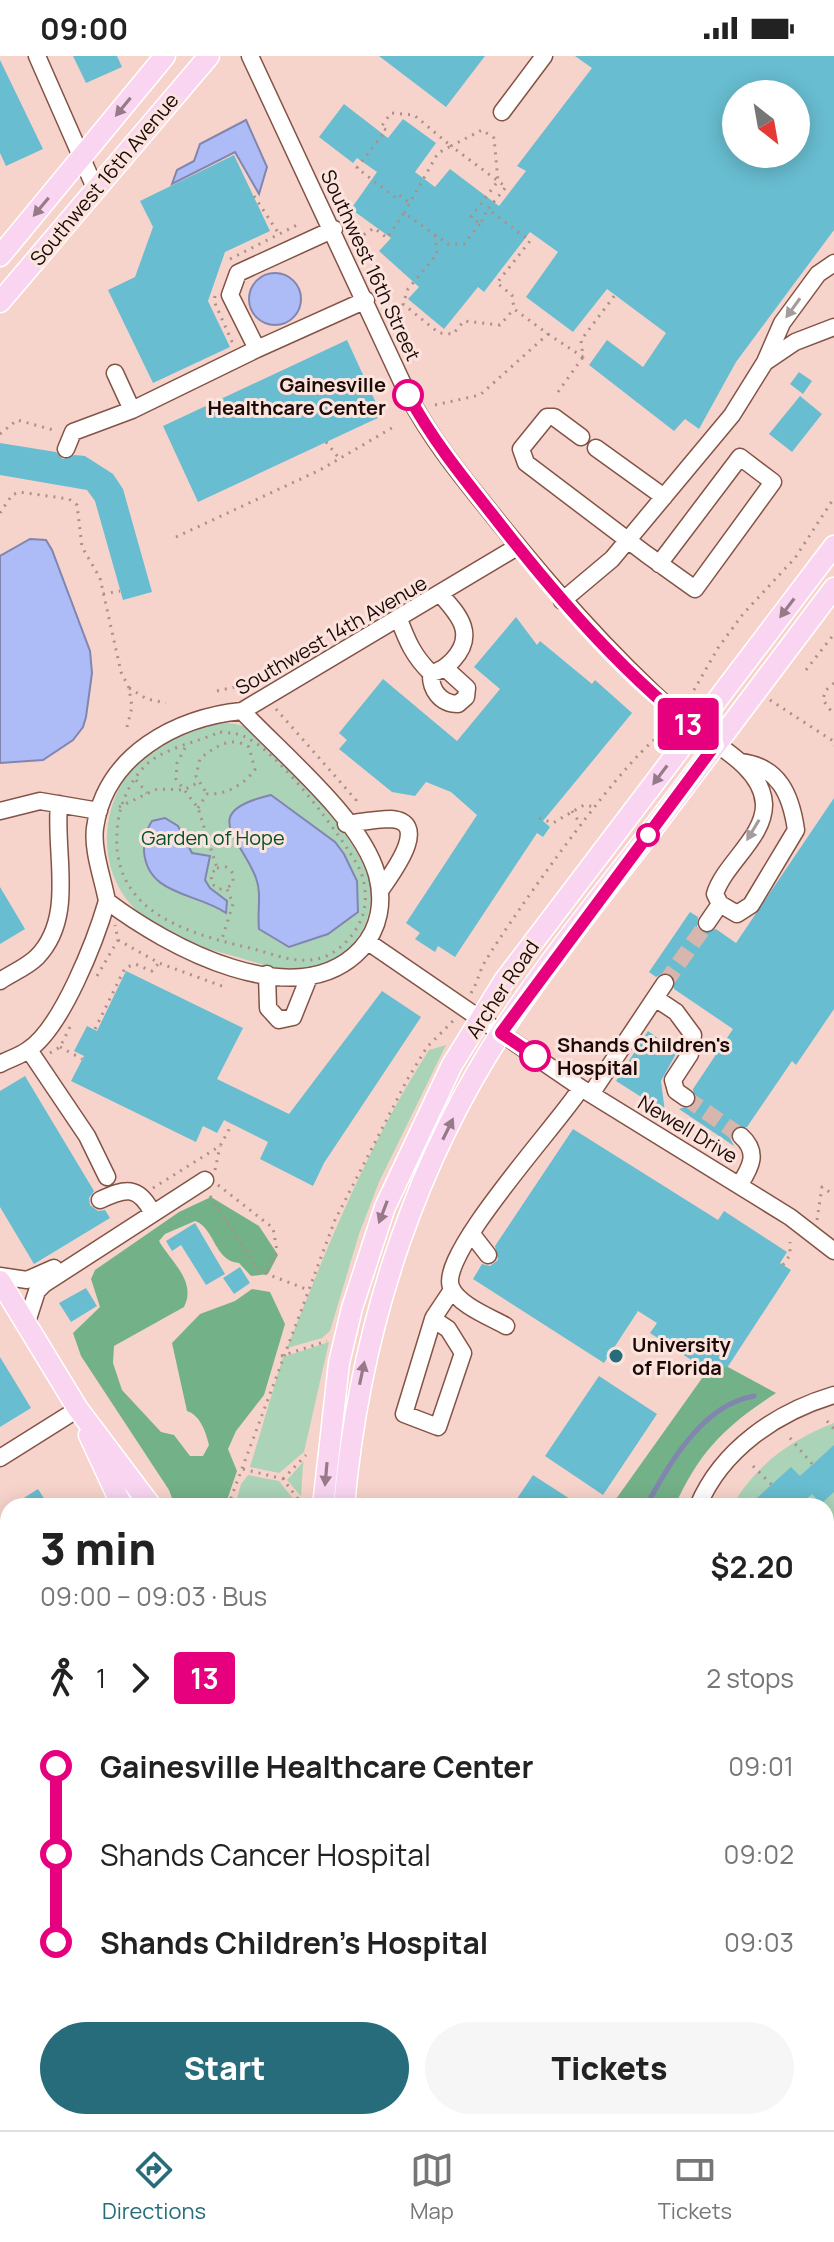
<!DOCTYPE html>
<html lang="en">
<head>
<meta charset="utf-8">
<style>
  :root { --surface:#fff; --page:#f6f6f6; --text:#222; --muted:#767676; --line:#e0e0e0; --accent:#266c7b }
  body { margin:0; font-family:Manrope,sans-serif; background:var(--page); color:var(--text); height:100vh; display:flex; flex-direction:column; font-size:30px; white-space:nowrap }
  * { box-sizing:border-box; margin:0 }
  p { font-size:26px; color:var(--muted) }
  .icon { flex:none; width:44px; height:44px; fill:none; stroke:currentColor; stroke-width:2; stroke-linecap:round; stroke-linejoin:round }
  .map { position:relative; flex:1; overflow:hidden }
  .details { position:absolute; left:0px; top:1442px; width:834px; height:632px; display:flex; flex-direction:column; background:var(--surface); border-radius:24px 24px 0 0; box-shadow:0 4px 20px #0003 }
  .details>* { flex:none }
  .badge { padding:0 16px; border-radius:6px; font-size:28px; line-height:52px }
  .needle { width:52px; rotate:149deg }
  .fabs { position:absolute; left:722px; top:24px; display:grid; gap:16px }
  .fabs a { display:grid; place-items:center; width:88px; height:88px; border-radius:50%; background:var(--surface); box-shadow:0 4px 20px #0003; font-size:40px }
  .map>.badge { position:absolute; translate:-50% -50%; box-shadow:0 0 0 4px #fff }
  .legs { display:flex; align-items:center; gap:12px; height:88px; padding:0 40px; font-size:26px }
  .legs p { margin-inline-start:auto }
  .head { display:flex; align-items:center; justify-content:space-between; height:136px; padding:0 40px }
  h1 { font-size:44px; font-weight:800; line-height:60px }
  .cta { display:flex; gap:16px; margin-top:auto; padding:16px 40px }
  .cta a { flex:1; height:92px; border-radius:48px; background:var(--accent); color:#fff; font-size:32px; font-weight:800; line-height:92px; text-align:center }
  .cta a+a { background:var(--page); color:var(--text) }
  ul { padding:0 40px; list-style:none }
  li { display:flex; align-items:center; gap:28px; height:88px; font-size:30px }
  li i { display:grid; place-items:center; width:12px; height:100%; margin:0 10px; background:currentColor }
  li i::after { content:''; width:20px; height:20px; margin:-10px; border:6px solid; border-radius:50%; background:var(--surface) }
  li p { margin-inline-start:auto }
  li:first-child i { background:linear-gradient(#0000 50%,currentColor 0) }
  li:last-child i { background:linear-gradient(currentColor 50%,#0000 0) }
  .status { display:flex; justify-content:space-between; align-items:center; height:56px; padding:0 40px; background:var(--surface); direction:ltr }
  .status svg { height:22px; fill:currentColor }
  .tab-bar { display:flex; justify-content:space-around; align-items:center; height:112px; border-top:2px solid var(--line); background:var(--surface); font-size:22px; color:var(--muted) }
  .tab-bar a { display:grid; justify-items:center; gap:4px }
  .tab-bar .active { color:var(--accent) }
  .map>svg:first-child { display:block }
  .green { fill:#abd3b8 }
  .forest { fill:#73b188 }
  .water { fill:#adbbf7; stroke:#8286af; stroke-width:2 }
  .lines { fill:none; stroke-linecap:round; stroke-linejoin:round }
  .stream { stroke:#8286af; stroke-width:5 }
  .building { fill:#68bdd0; fill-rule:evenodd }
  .minor-tunnel { stroke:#d6b6ad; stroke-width:16; stroke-dasharray:16 8; stroke-linecap:butt }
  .minor-casing { stroke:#845346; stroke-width:19 }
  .major-casing { stroke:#fff; stroke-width:23 }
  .path { stroke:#ad8f88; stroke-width:3; stroke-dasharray:2 6; stroke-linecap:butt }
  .minor { stroke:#fff; stroke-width:16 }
  .major { stroke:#f9d5f1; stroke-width:20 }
  .oneway { fill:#967a87 }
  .oneway2 { fill:#a59d9b }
  .line-1-casing { stroke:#fff; stroke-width:18 }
  .line-1 { stroke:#e6007e; stroke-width:12 }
  .stop-1-dot { fill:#fff; stroke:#e6007e; stroke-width:4 }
  .poi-dot { fill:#266c7b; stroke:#fce4de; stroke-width:3 }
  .labels { text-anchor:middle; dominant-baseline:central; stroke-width:6; stroke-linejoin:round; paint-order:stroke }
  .street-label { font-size:20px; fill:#1d0a06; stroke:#fce4de }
  .stop-label { font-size:20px; font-weight:bold; fill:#1d0a06; stroke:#fce4de; text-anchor:end }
  .park-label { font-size:20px; fill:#03512c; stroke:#fce4de }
  .poi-label { font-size:20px; font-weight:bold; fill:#1d0a06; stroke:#fce4de; text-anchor:start }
</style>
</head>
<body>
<div class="status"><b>09:00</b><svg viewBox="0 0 49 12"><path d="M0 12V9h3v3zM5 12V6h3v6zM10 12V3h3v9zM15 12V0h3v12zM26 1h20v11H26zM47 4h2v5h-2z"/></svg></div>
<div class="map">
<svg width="834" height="2074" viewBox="0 0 834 2074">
  <rect width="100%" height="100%" fill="#f7d4cb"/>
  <path class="green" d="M228,667c8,1 16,2 23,7 33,22 105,108 117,145 12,41 -14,84 -55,93 -28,6 -57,-6 -83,-13 -34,-9 -73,-22 -97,-48 -44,-47 -29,-124 21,-160 21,-15 49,-22 74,-24z
    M446,989l-67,137 -20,52 -29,97 -8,7 -35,10c41,-103 82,-205 142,-298z
    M329,1286l-25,110 -25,21 -29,-6 33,-110z
    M834,1367v186l-8,5v-108h-94c24,-41 58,-66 102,-83z
    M304,1405l-1,4 -2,31 -14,-16z
    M248,1419l31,6 20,25h-64l6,-22z
    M826,1603l8,10v258l-8,5z"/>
  <path class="forest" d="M211,1141l48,29 19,29 -10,19 -17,2 -12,-13c-25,-2 -24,-35 -44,-42l-30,13 -6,7c12,21 38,40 25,66l-70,39 -1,17 9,27 39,42 13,3 16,21h13l6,-11c-3,-13 -9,-30 -22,-34l-15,-68 28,-29 35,-13 17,-12 18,3 15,32 -21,71 -28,36 -8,18 9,22 -12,35h-50l-6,-16 -88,-134 -8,-23 27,-26 -9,-28 4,-9 84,-58z
    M715,1304l61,33c-50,33 -76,57 -101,113h-64z
    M834,1553v60l-8,-10v-45z
    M0,1921l8,6v41l-8,13z
    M245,2066h109l1,3 -6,5h-106z"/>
  <path class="water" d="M246,64l21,47 -8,27 -24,-42 -63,32 5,-14 17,-9 6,-17z
    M249 243a26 26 0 1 1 52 0a26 26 0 1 1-52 0Z
    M30,483l16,1 6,10 38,101 2,22 -6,44 -3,10 -10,13 -30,20 -43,3v-207z
    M271,739l64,47 9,12 13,27 1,31 -30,22 -39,13 -30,-18c-2,-18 3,-35 -3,-51 -15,-40 -59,-66 15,-83z
    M165,762l13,8 14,27 18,3 -5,24 5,8 17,13 -1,12c-28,-20 -79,-17 -82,-62 0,-12 1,-19 8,-30z"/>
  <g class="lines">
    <path class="stream" d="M646,1450c24,-43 56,-101 108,-110
      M270,2074l3,-8"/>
  </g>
  <path class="building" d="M73,0h44l5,11 -36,16z
    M379,0h106l-39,51z
    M575,0h259v174l-98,132 -37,67 -14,-10 -11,12 -85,-66 18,-25 36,27 23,-34 -59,-44 -34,43 -47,-35 32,-45 -28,-20 -46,60 -6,-5 -34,42 -36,-30 11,-12 -40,-36 12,-13 -40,-29 26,-37 -20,-14 -4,5 -34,-26 25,-33 44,34 15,-19 33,24 -21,29 20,15 15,-18 49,37 27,-35 -9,-5 75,-98zM736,38h60v60h-60z
    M0,4l43,89 -37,17 -6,-13z
    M234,99l36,76 -45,21 -17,49 22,46 -77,36 -45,-93 27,-13 18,-50 -13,-26z
    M347,284l35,76 -184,86 -35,-76z
    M799,316l13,9 -9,13 -13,-10z
    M800,340l22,18 -30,38 -23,-18z
    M0,387l56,9 7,7 12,-4 10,1 28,18 10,15 29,103 -29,8 -28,-99 -8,-11 -87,-15z
    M516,561l21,28 3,-4 52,43 3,-4 37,33 -89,108 7,6 -7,10 -6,-4 -82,124 -17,-11 -3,6 -20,-13 5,-6 -14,-10 71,-108 -26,-23 -25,-10 -11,14 -23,-4 -53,-43 8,-9 -8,-7 44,-54 74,62 43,-52 -26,-22z
    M834,742v211l-38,56 -4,-4 -45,66 -14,2 -3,9 4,8 -55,-37 16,-5 -2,-15 40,-60 -59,-40 -2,-15 -7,-2 -9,5 -7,-5 41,-60 8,5 -1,10 4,5 15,-3 20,14z
    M0,831l25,42 -25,15z
    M126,915l117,57 -26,51 72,35 93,-123 39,26 -97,146 -11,23 -53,-27 8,-17 -44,-22 -7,13 -14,-7 -7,16 -125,-61 13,-25 -10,-5 13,-25 10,5z
    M648,975l29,21 -16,29 4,31 -49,-31z
    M25,1020l69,115 -5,7 1,7 8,6 7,-1 5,8 -76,46 -34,-57v-116z
    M573,1073l145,91 6,-9 63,41 -7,11 11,7 -64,98 -12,-8 -7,11 -58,-38 7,-10 -19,-12 -34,52 -131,-84 9,-15 8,2 8,-6 -3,-14z
    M195,1167l30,51 -19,11 -25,-40 -9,6 -6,-10z
    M240,1211l10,16 -16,11 -11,-16z
    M86,1232l11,18 -26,16 -12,-19z
    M0,1301l31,51 -31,19z
    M599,1320l58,38 -54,81 -58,-39z
    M834,1389v47l-13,12 -9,-10 -13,12h-51l43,-39 9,9z
    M533,1419l48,31h-69z
    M38,1433l11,17h-38z"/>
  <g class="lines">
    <path class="minor-tunnel" d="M665,927l42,-60
      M686,1042l55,38"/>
    <defs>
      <path id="minor" d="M37,0l58,132
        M250,0l158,339c22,42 50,77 80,114 59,74 119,143 189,206 26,24 85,48 87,89 1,33 -40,60 -49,90l5,10 17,10 14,-9 45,-75c-5,-35 -17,-64 -56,-68
        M502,56l42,-56
        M334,173l-96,44 -8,22 27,54 109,-49
        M767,305l28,-19 39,-15
        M115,317l17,37 125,-61
        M581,381l-27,-20h-7l-26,32 5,14 120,91 49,35 78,-107 -33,-25 -81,107
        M596,392l68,49
        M66,393l7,-17 59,-22
        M562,545l50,-42 120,-144 33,-53 17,-39 36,-49 16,-11
        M399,563c8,22 15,38 32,54 10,-2 15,-6 22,-13 23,-25 7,-44 -12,-65
        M431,617c-1,16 9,31 27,31l8,-7 1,-9 -22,-20
        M0,755l40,-10 59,10
        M346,768c15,-2 31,-5 45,-5 42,3 -2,58 -11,72
        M107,845c-4,-22 -15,-51 -12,-73 10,-73 82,-111 147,-117l275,-164
        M707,867l13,-19
        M368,886l213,146 209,129 44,34
        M267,918l1,34 11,12 14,-3 16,-40
        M0,925c12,-8 27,-14 37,-24 39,-40 17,-103 22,-153
        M655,942l21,14 17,23 -3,19 -17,26 3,11 10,7
        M29,994l58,86 20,41
        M0,1008c9,-5 20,-8 28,-14 34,-22 68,-111 79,-149 59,45 190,117 254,48 19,-21 23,-48 16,-74 -15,-56 -96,-122 -135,-164
        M591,1038l74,-111
        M740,1128c11,-17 19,-32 1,-48
        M100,1144c25,-12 38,-15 52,12
        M471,1177l17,22
        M0,1220l27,4 27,-12
        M433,1263l15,10 15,24 -25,74 -34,-13 29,-95 1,-2 18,-27
        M26,1269l11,-34 7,-7 161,-104
        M506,1270c-16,-9 -48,-21 -55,-39 -13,-33 109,-165 130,-199
        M0,1402l78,-49
        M698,1450c24,-57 79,-94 136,-111
        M0,1737l8,-18
        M0,2057l8,-11
        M105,2074l6,-8
        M214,2074l5,-8
        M601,2074l13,-8"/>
      <path id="major" d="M0,200l165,-200
        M0,246l209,-246
        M0,1225l78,128 73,97
        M89,1379l33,71
        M323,1450l16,-143 13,-55 33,-101 67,-142 52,-84 330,-435
        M344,1450c16,-181 74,-358 180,-507 38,-55 80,-107 121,-160 63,-83 126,-168 189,-251
        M492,2066l5,8
        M526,2066l4,8"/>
    </defs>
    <use href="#minor" class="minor-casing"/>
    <use href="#major" class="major-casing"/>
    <path class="path" d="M254,140l25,38
      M404,157l34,-60 13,-7 -37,-31 -23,-2 -10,14 5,3 -29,38 39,30 3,-3 9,7
      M435,179l2,19 -29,35 -5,15 36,29 14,1 11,-13 36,4 14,-16
      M357,183l17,-11 13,10 17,-25 44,31h16l16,-20
      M230,203l67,-34
      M215,240l-1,5 19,43
      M548,278l35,23 -2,-17 34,-45
      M558,336l25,-35
      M435,349l45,-10 68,-61 -34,-25 -2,-14 -15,-12 33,-42 -42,-32 18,-22 -55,-41 31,-16 12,8 4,43 -27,36 9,7 8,-15
      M0,378l17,-14 40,11
      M326,386l13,16
      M0,457l12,-18 7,-3 50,7 8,6 5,42 18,31 21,94 8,16
      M176,481l144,-67 77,-45
      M103,538l17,-3
      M806,614l28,-36
      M834,627l-9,8 -2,9 11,15
      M217,635l35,-8
      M770,644l63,41 1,5
      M686,648l32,-56 25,-34 52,-56 39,-60
      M276,653l80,91 -4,5
      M127,671l5,-20 -3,-19 18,11 19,4
      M220,676c11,1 20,1 29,7 32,16 93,97 110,129 6,12 8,28 5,42 -4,20 -23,42 -43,48 -25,7 -47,-4 -71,-10 -69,-16 -144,-39 -132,-126 3,-22 14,-44 30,-59 18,-15 49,-21 72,-31z
      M185,692l-8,15 -1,16 22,29 19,60 -6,6 1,10 7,5h8l6,15 -12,38
      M136,724l11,13
      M119,751l38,-18 27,1 13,-7
      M198,752l9,-14c19,1 36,-9 48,-24l-6,-23c-20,-12 -32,0 -49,11l-4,18 11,18
      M572,755l9,14
      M539,762l14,5 31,-18 12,2
      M217,812l9,-1 7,6v9l-6,7
      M118,884l41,23 63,23 1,-6
      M97,920l21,-36 -3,-15
      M471,937c7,-11 8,-22 15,-33 24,-40 148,-218 183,-230
      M95,973l30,-61 10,-4 17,7 7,-8
      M60,991l22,12
      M50,997l10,-6 11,-22
      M215,1114l5,-24
      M218,1129l55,43 4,23 -12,24
      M153,1132l67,-42 12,-22
      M210,1140l49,75 47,18
      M817,1164l5,-33 12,8
      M783,1209l7,-10v-13
      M281,1300l46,-15
      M827,1365l7,8
      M790,1382l23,27
      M753,1410l19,19
      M243,1413l40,10 18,24
      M283,1423l23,-24
      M726,1446l4,4
      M228,1450l107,-286 72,-140 20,-33 27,-27
      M826,1484l8,-5
      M826,1615l8,10
      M826,1673l8,-4
      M826,1768h8
      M0,1769l8,-19
      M0,1891l8,1
      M0,1993l8,-11
      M467,2066l4,8 5,-3"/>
    <use href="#minor" class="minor"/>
    <use href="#major" class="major"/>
  </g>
  <defs><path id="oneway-solid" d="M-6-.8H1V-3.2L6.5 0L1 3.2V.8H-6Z" transform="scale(2)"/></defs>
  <g class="oneway">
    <use href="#oneway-solid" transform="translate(123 51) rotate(129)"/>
    <use href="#oneway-solid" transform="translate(41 151) rotate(130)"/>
    <use href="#oneway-solid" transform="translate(787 552) rotate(127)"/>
    <use href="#oneway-solid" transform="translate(660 719) rotate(127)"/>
    <use href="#oneway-solid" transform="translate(448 1073) rotate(-64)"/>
    <use href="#oneway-solid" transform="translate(383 1156) rotate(111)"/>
    <use href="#oneway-solid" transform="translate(362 1317) rotate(-78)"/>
    <use href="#oneway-solid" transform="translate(326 1418) rotate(95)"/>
  </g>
  <g class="oneway2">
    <use href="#oneway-solid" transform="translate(793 252) rotate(126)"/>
    <use href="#oneway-solid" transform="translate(753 774) rotate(121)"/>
  </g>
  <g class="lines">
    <defs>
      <path id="line-1" d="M408,339c24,44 53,80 84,119 66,85 137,167 223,231l-214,288 34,23"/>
    </defs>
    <use href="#line-1" class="line-1-casing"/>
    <use href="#line-1" class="line-1"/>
  </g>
  <g class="stop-1-dot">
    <circle cx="408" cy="339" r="14"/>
    <circle cx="648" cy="779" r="10"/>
    <circle cx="535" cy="1000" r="14"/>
  </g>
  <circle class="poi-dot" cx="616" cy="1300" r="8"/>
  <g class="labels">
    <g class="street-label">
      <text transform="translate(104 123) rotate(-50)">Southwest 16th Avenue</text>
      <text transform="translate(371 209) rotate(65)">Southwest 16th Street</text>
      <text transform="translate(331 579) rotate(-30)">Southwest 14th Avenue</text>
      <text transform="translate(502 933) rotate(-56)">Archer Road</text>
      <text transform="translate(688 1073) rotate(31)">Newell Drive</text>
    </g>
    <g class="stop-label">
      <text x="386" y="328">Gainesville<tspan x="386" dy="23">Healthcare Center</tspan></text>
      <text x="557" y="988" text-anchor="start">Shands Children's<tspan x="557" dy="23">Hospital</tspan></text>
    </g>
    <g class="park-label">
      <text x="213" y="781">Garden of Hope</text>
    </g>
    <g class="poi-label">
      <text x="632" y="1288">University<tspan x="632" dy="23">of Florida</tspan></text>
    </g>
  </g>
</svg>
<div class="fabs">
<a><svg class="needle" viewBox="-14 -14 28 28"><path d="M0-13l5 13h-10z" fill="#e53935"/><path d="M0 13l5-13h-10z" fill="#767676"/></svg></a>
</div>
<b class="badge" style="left:688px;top:668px;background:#e6007e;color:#fff">13</b>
<section class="details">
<div class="head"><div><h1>3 min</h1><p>09:00 – 09:03 · Bus</p></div><b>$2.20</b></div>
<div class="legs"><svg class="icon" aria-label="walk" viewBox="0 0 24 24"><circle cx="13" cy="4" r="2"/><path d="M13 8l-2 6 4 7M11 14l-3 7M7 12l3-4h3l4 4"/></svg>1<svg class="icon" aria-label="forward" viewBox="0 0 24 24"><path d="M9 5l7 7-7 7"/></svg><b class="badge" style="background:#e6007e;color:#fff">13</b><p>2 stops</p></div>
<ul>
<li><i style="color:#e6007e"></i><b>Gainesville Healthcare Center</b><p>09:01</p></li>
<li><i style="color:#e6007e"></i><span>Shands Cancer Hospital</span><p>09:02</p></li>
<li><i style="color:#e6007e"></i><b>Shands Children's Hospital</b><p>09:03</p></li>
</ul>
<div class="cta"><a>Start</a><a>Tickets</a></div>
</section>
</div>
<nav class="tab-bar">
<a class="active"><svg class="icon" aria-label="directions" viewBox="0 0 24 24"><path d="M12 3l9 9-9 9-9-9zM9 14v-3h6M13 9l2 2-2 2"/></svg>Directions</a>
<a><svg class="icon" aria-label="map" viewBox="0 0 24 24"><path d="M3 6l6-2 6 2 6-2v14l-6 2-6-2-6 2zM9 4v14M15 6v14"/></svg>Map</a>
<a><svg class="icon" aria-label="tickets" viewBox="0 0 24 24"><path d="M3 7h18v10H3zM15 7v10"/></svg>Tickets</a>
</nav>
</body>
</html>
